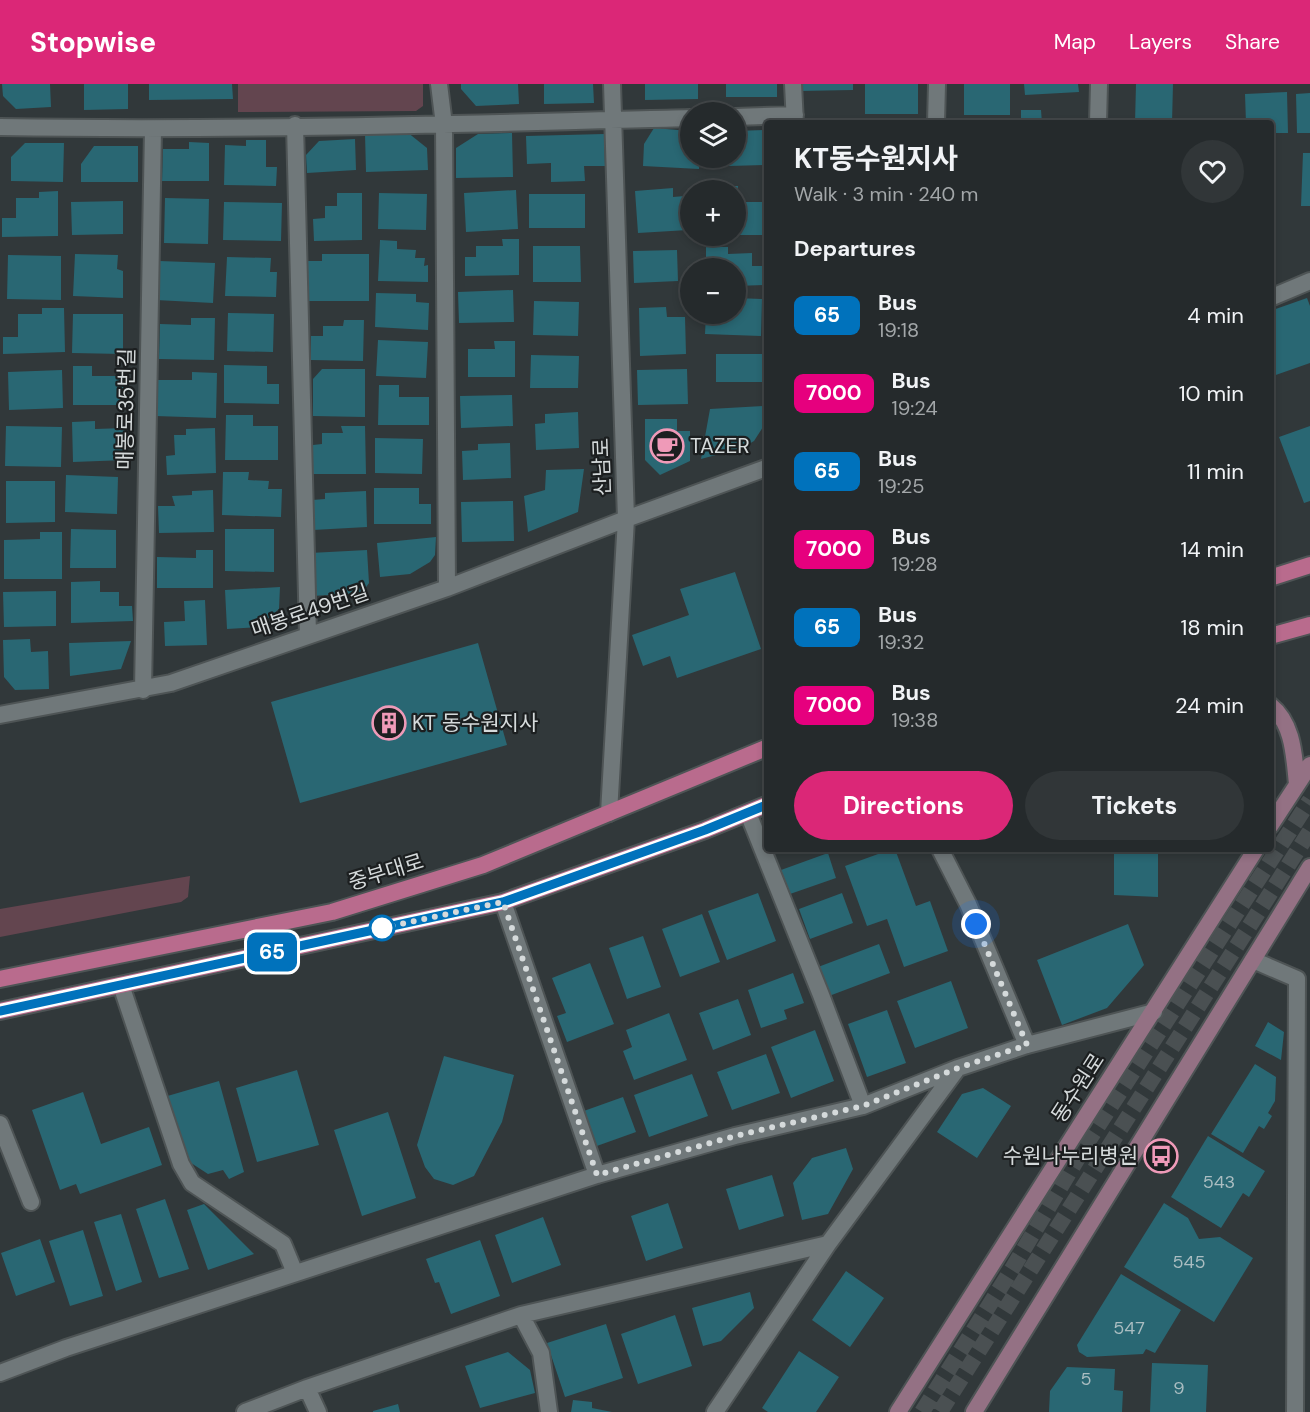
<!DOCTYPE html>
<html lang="en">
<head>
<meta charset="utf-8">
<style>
  :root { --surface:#252a2c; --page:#313638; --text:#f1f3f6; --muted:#a3a7a9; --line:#424648; --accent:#db2777 }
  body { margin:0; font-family:"DM Sans","Noto Sans KR",sans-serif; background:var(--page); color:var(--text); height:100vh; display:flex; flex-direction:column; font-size:22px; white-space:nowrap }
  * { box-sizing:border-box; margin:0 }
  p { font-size:20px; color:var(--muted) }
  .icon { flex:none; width:33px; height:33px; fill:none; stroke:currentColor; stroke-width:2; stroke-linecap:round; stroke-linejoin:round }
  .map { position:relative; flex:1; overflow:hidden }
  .panel { position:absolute; left:764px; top:36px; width:510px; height:732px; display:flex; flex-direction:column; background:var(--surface); border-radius:6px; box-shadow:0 3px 9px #0003,0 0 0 2px var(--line) }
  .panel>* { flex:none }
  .badge { padding:0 12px; border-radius:9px; font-size:21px; line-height:39px }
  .tools { position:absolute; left:680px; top:18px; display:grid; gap:12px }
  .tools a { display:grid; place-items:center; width:66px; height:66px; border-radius:50%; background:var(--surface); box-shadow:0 3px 9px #0003,0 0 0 2px var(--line); font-size:30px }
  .you { position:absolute; width:30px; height:30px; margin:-15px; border:4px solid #fff; border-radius:50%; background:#1a73e8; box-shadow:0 0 0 9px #1a73e833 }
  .map>.badge { position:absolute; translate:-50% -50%; box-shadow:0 0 0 3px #fff }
  h2 { padding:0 30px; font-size:22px; line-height:54px }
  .round { display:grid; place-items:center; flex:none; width:63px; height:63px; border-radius:32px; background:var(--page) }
  .overview { display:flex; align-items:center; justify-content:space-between; height:102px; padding:0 30px }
  h1 { font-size:28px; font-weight:700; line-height:45px }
  .action { display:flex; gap:12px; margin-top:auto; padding:12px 30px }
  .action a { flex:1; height:69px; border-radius:36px; background:var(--accent); color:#fff; font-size:24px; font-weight:700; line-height:69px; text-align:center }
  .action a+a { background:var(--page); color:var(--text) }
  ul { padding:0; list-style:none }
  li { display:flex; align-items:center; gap:18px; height:78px; padding:0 30px }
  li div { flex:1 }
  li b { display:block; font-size:22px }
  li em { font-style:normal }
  li .badge { min-width:66px; font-weight:700; text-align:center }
  header { display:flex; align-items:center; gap:36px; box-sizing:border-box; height:84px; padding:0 30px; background:var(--accent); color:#fff }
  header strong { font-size:28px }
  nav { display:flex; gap:33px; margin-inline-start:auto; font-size:21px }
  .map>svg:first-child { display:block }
  .green { fill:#63454f }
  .building { fill:#296773 }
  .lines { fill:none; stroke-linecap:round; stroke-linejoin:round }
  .secondary-tunnel { stroke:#4a5052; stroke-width:16; stroke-dasharray:16 8; stroke-linecap:butt }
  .minor-casing { stroke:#4e5455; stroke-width:20 }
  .secondary-casing { stroke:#4e5455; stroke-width:20 }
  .primary-casing { stroke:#4e5455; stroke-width:20 }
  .minor { stroke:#70787a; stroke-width:16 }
  .secondary { stroke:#947184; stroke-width:16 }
  .primary { stroke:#b96b8d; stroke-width:16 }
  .line-casing { stroke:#fff; stroke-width:14 }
  .line { stroke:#0072bc; stroke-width:9 }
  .walk { stroke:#d5dadb; stroke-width:6; stroke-dasharray:0 10.8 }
  .stop-dot { fill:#fff; stroke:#0072bc; stroke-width:3 }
  .labels { text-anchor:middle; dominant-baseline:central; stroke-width:4.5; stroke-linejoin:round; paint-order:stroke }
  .number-label { font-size:18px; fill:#aabdc1 }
  .street-label { font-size:21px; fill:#d5dadb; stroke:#1c1f20 }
  .poi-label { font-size:21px; fill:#d5dadb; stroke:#1c1f20; text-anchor:start }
</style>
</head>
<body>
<header>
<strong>Stopwise</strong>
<nav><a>Map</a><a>Layers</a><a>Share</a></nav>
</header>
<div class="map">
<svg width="1310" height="1328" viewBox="0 0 1310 1328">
  <rect width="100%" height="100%" fill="#31383a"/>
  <path class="green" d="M238,0h185v22l-7,5 -178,1z
    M190,792l-2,21 -7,5 -181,35v-28z"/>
  <path class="building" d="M2,0h48l1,23 -35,2 -13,-13z
    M84,0h44v25l-44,1z
    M149,0h83l1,15 -84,1z
    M461,0h57l1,20 -43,2 -15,-17z
    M544,0h49l1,19 -50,1z
    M645,0h53v15l-53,1z
    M726,0h51v13h-51z
    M801,0h52v6l-52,1z
    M865,0h53v30h-53z
    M964,0h46v31h-46z
    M1024,0h54l1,8 -54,3z
    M1136,0h37l-1,39h-37z
    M1287,8l1,41h-18v-10h-24l-1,-29z
    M1310,9v40h-13l-1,-39z
    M1021,26h20l1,13h-21z
    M838,35h19v4h-19z
    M654,44l36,3v27h10l-1,11 -56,-3 1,-22z
    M766,46v35l-37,1v-8h6v-27z
    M407,48l20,16 1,22 -62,2 -1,-38z
    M512,49l1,44 -57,1v-30l22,-14z
    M604,50l1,32h-21l1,15 -34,1v-19l-24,1 -1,-28z
    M355,55l1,31 -49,3 -1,-18 13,-14z
    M246,56h20v27h11l-1,19 -52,-1 1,-40 21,1z
    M189,58l20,1v38h-47l1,-32h26z
    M25,59h39l-1,39 -52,-1v-24z
    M94,62h44v36h-57v-18z
    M1303,69h7v53h-9z
    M706,102h32l-1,16h28l1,33h-31v-45h-29z
    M673,104v9l12,-1 3,34 -50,3 -3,-42z
    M516,106l2,39 -52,3 -2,-39z
    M58,107v45l-56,1v-19h14v-20h23v-6z
    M337,109h25v47l-48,1 -1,-22 12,-1v-12h12z
    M379,109l48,1 -1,36 -48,-1z
    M529,110h56v34h-56z
    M165,114l44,1 -1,45 -44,-1z
    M123,117v33l-51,1 -1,-33z
    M224,118l58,1 -1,38 -58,-1z
    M502,155h17v36l-54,1v-19h11v-11h27z
    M380,156l17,1v8l19,1 -1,8h10l-1,8 4,-1v17l-50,-1z
    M533,162h47l1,36h-48z
    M706,163h22v7l24,-1v13h14v19l-31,1v-18h-29z
    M677,166l1,31 -44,2 -1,-32z
    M75,170l43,1 -1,14 6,2v27l-50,-2z
    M322,170h47v47h-62l-1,-40h16z
    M8,171l53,1v44l-54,-1z
    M227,173l44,1 -1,14h7l-1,25 -51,-1z
    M159,177l56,2 -2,40 -57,-3z
    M513,206l1,32 -55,1 -1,-31z
    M376,209l40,1v8l13,1 -1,27 -53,-3z
    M735,214l27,1 -1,37 -56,-2 1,-20h29z
    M1307,214l3,8v57l-40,14v-66z
    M534,217l45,1 -1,34 -45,-1z
    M666,223l1,10h18l1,37 -46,2 -1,-48z
    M42,224h22l1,44 -62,2v-17h15v-23h24z
    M228,229l46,1 -1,38 -46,-1z
    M73,230h50v40l-51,-1z
    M191,234h24l-1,42 -55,-1 1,-35 31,1z
    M344,236h20l-1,41 -52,-1v-24h12v-10h20z
    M378,256l50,2 -2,36 -50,-2z
    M494,257h21v36h-47v-28h27z
    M716,270h50v28h-50z
    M531,271l48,1 -1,32h-48z
    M224,281l43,1v18h12v20l-55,-1z
    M73,282h19v10h31v29h-50z
    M322,285h43v48l-52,-1v-37z
    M687,285l1,35 -50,1 -1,-35z
    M62,286l1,38 -54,2 -1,-38z
    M192,288l25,1 -1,45 -61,-2 1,-36h36z
    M379,301h20v12h30v28h-51z
    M512,311l1,31 -52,2 -1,-32z
    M763,322v21l-9,14 -12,7 -41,11 9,-50z
    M578,328l1,36 -43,2 -1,-26 10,-1v-9z
    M226,331h27v11h25v34h-53z
    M645,335h32v12h13v30l-30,14 -15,-15z
    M95,337v8l30,-1 1,32 -53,2 -1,-40z
    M6,342l56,1 -1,40 -56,-1z
    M341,342h24l1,48h-53v-29l9,-1v-11h21z
    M1310,342v75l-6,2 -25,-66z
    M215,344l1,45 -49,2 -1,-19 9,-1 -1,-20h12v-6z
    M375,354l48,1 -1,35 -47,-1z
    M510,359l1,35 -48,2 -1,-29 16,-1v-6z
    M584,385l-6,43 -50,20 -4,-36 21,-6 1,-20z
    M223,388h26l-1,8 21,1 -1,8h14l-1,28 -59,-2z
    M66,391l52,2 -1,37 -52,-2z
    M6,397h49v41l-49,1z
    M374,404h45v16h12v20h-57z
    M213,406l1,42 -55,1 -1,-27h17l-3,-10 20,-1v-4z
    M366,407l1,36 -54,3 -1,-30 13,-1v-6z
    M513,417l1,40 -52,1 -1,-40z
    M71,445l45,1v38h-46z
    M225,445h49v43l-49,-1z
    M40,448h22v47h-58v-39l36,-1z
    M436,453l-1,18 -5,7 -20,12 -30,3 -3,-34z
    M196,466h17v38h-56v-31l39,1z
    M367,466l2,33 -7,10 -50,3 -2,-43z
    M735,488l26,77 -84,29 -7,-22 -27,10 -11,-31 57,-20 -9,-26z
    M100,497v11h19v14h13l1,15 -62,2v-41z
    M280,503l-1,22 -21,18 -31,2 -2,-39z
    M56,507v35l-52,1 -1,-35z
    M205,516l2,45 -42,1 -1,-24 21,-1 -1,-20z
    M30,555l1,13 17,-1 1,38 -34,1 -11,-13 -1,-37z
    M131,557l-10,28 -51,7 -1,-33z
    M478,559l29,102 -207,58 -29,-101z
    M892,765h3l21,57 14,-5 18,50 -44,16 -17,-48 -20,7 -22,-60z
    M1114,765h44v48l-44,-2z
    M828,769l8,25 -46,16 -9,-24z
    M758,809l18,48 -49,19 -19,-49z
    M842,809l11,30 -43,16 -11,-30z
    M702,830l18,48 -40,15 -18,-48z
    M1128,840l16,41 -37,43 -45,17 -25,-65z
    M643,852l18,51 -34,12 -18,-51z
    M879,860l11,29 -61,23 -11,-29z
    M590,879l24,61 -47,18 -10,-26 9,-3 -14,-35z
    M793,889l11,30 -20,7 3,9 -26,9 -13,-38z
    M951,897l17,47 -53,20 -18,-47z
    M738,915l13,36 -38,15 -14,-37z
    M887,926l19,53 -39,14 -19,-53z
    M669,929l18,47 -53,20 -11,-29 9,-4 -6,-17z
    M1268,938l16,10 -3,28 -26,-14z
    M815,946l19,51 -43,17 -20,-51z
    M766,970l14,39 -48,17 -15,-38z
    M444,972l70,19 -12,47 -28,54 -21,9 -19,-6 -9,-12 -8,-22z
    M1255,980l21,13 -1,24 -7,12 4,3 -8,13 -5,-3 -16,27 -32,-19z
    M297,986l22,75 -62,17 -21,-74z
    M692,990l16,42 -59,21 -15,-42z
    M219,997l25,91 -15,7 -6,-9 -15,4 -20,-13 -24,-64z
    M983,1004l28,18 -34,52 -40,-26 25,-38z
    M83,1008l18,52 48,-17 13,38 -82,29 -4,-10 -16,6 -28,-80z
    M623,1013l13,35 -42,15 -13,-35z
    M388,1028l28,86 -54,18 -28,-86z
    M1208,1052l57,35 -16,26 -6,-4 -22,35 -50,-31z
    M846,1064l7,21 -25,45 -26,6 -9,-37 19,-25z
    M772,1091l12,41 -45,14 -13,-41z
    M165,1115l24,70 -30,9 -23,-69z
    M668,1119l15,45 -37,13 -15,-45z
    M1164,1119l24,15 11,21 21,-2 33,21 -39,64 -90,-55z
    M204,1120l50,50 -46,16 -21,-60z
    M121,1130l21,68 -26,9 -22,-69z
    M543,1133l18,48 -49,18 -17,-48z
    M83,1146l20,66 -33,10 -21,-65z
    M40,1155l15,43 -39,14 -15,-43z
    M480,1156l20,56 -49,18 -12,-32 -4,1 -9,-24z
    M846,1187l38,27 -34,49 -38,-27z
    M1121,1190l60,36 -26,43 -9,-4 -3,5 -56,3 -8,-5 -2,-7z
    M750,1208l4,16 -33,33 -18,5 -11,-38z
    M675,1231l17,51 -54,18 -17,-50z
    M606,1240l17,54 -58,19 -18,-54z
    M799,1267l40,26 -23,35h-48l-6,-4z
    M508,1268l22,18 5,23 -55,15 -15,-42z
    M1152,1279l56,2 -2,47h-56z
    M1067,1283l48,2 -1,21 9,1 -1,21h-73l1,-21z
    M573,1316l19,2v6l20,4h-41z
    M398,1320l2,8h-27v-1z"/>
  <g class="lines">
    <path class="secondary-tunnel" d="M922,1328l90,-143 73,-123 225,-346
      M940,1328l370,-581"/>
    <defs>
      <path id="minor" d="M439,0l5,41 3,463
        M793,0l2,39
        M735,33l60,-2
        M936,39l1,-39
        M1098,39l1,-39
        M295,41l13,510
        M0,43c230,4 460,-3 690,-9
        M1270,214l40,-17
        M143,606l10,-561
        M0,631l171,-32 276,-95 179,-69 140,-51
        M609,729l17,-294 -14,-435
        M748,729l73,182 42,111
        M940,765l28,55 59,141
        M503,818l94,273
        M1253,876l44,19 -2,433
        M121,901l60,179 11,19 91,61 12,29
        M0,1040l31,78
        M521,1231l20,38 8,59
        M0,1289l66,-25 531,-173 138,-39 128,-30 95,-38 69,-23 127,-33
        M307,1304l11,24
        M245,1328l62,-24 214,-73 307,-71
        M715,1328l113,-168 129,-175"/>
      <path id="secondary" d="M1270,621c24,19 24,52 27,79
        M1270,742l40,-61
        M898,1328l358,-563
        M974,1328l336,-545"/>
      <path id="primary" d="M1270,494l40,-13
        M1270,552l40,-11
        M0,895l332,-67 151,-47 283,-117
        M0,927l503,-109 202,-72 61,-25"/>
    </defs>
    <use href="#minor" class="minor-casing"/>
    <use href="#secondary" class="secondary-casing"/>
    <use href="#primary" class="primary-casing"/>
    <use href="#minor" class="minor"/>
    <use href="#secondary" class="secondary"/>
    <use href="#primary" class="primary"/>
  </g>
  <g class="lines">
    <defs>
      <path id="line" d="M0,927l503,-109 202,-72 61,-25"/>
    </defs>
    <use href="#line" class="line-casing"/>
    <use href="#line" class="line"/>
    <path class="walk" d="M382,844l121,-26 94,273 138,-39 128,-30 95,-38 69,-23 -51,-121"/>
  </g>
  <defs>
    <symbol id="cafe-ring" viewBox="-11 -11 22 22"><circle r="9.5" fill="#1c1f20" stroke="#ef9ab8" stroke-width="1.5"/><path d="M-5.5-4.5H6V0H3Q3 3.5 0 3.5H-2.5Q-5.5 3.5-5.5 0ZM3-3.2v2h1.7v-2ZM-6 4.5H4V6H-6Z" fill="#ef9ab8"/></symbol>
    <symbol id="building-ring" viewBox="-11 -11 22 22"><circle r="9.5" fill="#1c1f20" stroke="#ef9ab8" stroke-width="1.5"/><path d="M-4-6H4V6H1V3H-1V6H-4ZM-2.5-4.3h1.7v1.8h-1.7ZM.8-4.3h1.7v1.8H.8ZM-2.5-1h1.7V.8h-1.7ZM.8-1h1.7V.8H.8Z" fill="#ef9ab8"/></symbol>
    <symbol id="bus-ring" viewBox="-11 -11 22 22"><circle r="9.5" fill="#1c1f20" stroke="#ef9ab8" stroke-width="1.5"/><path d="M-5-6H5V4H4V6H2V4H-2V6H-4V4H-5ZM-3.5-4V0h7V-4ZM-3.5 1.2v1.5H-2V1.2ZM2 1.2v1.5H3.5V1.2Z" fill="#ef9ab8"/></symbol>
  </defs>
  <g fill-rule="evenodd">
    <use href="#cafe-ring" x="648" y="343" width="38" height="38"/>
    <use href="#building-ring" x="370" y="620" width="38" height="38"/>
    <use href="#bus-ring" x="1142" y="1053" width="38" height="38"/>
  </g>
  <circle class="stop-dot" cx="382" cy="844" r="12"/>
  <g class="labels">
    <g class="number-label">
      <text x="1219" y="1098">543</text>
      <text x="1189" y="1178">545</text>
      <text x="1129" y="1244">547</text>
      <text x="1086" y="1295">5</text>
      <text x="1179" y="1304">9</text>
    </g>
    <g class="street-label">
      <text transform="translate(126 325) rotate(-89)">매봉로35번길</text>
      <text transform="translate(602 383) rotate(-92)">산남로</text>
      <text transform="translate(310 527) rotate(-19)">매봉로49번길</text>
      <text transform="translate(386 788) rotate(-17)">중부대로</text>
      <text transform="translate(1078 1004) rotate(-57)">동수원로</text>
    </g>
    <g class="poi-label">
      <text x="690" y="362">TAZER</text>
      <text x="412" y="639">KT 동수원지사</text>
      <text x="1138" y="1072" text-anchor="end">수원나누리병원</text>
    </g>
  </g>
</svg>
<div class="tools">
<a><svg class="icon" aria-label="layers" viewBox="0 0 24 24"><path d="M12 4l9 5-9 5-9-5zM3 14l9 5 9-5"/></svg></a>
<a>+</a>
<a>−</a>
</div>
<div class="you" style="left:976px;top:840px"></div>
<b class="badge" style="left:272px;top:868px;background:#0072bc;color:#fff">65</b>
<section class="panel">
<div class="overview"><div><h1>KT동수원지사</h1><p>Walk · 3 min · 240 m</p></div><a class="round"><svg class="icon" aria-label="heart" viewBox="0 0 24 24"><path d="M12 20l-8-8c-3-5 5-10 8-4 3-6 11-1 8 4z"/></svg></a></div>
<h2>Departures</h2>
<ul>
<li><span class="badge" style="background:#0072bc;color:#fff">65</span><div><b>Bus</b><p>19:18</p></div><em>4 min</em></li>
<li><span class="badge" style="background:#e6007e;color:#fff">7000</span><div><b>Bus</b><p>19:24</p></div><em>10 min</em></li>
<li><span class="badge" style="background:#0072bc;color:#fff">65</span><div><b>Bus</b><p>19:25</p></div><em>11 min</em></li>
<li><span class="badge" style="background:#e6007e;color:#fff">7000</span><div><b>Bus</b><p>19:28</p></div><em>14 min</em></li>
<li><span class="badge" style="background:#0072bc;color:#fff">65</span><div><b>Bus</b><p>19:32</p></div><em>18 min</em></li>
<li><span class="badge" style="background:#e6007e;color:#fff">7000</span><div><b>Bus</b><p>19:38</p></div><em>24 min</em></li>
</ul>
<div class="action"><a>Directions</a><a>Tickets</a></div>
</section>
</div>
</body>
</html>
